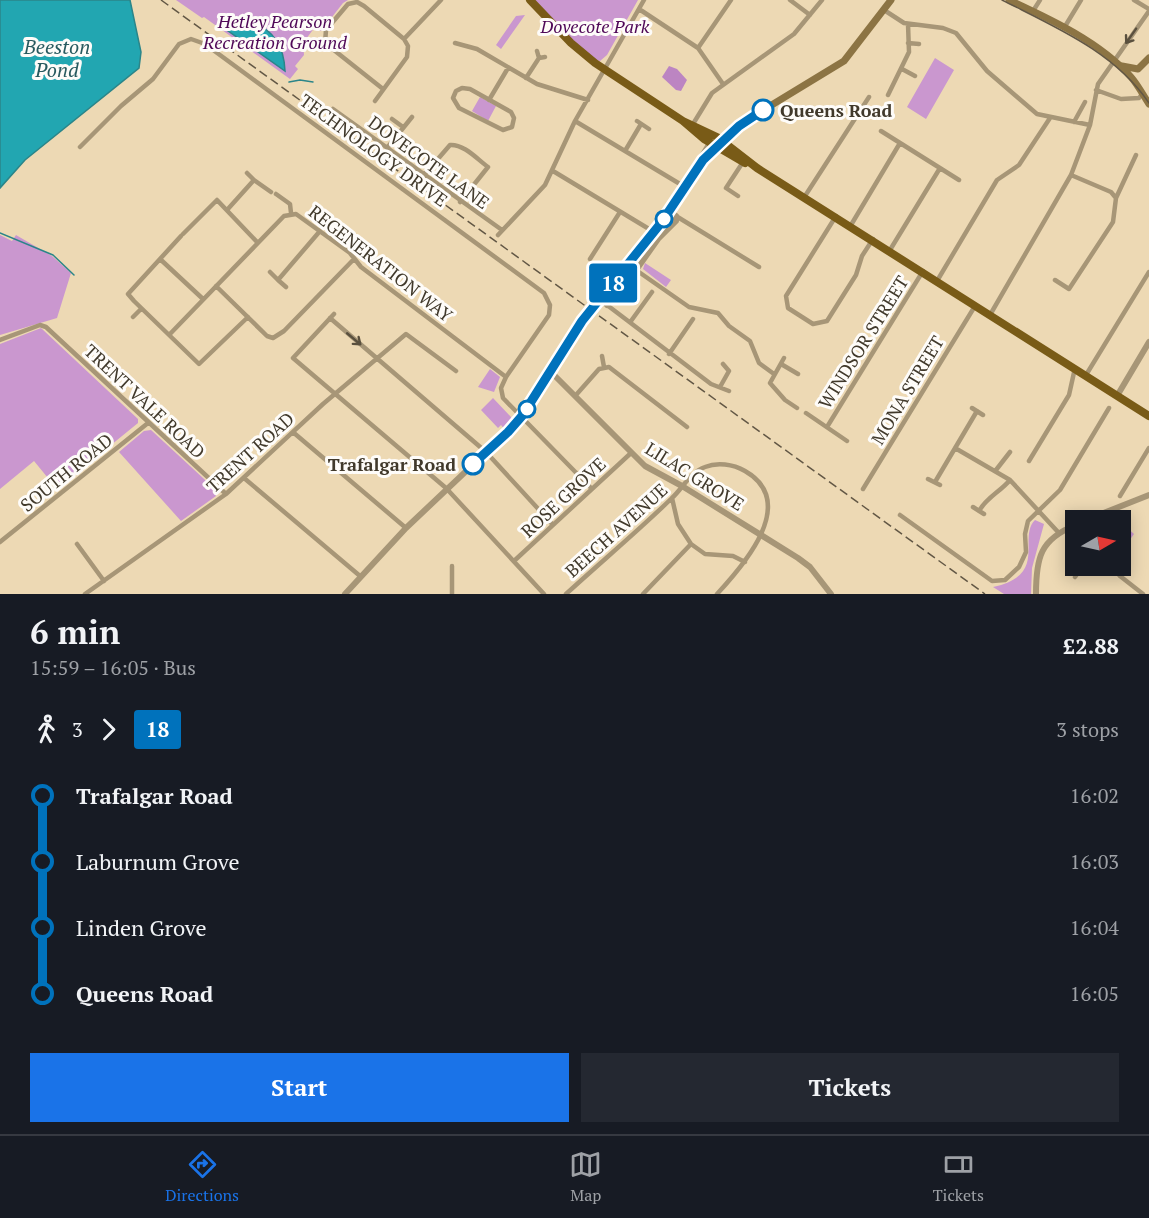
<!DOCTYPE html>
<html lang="en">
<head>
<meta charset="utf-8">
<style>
  :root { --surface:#171b24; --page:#242831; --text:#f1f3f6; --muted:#9ea1a6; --line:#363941; --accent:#1a73e8 }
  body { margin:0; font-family:"PT Serif",serif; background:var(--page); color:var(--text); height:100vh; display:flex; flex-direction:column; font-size:22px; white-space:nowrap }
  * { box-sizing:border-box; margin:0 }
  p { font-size:20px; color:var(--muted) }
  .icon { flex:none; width:33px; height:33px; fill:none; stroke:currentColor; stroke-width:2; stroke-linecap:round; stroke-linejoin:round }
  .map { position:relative; height:594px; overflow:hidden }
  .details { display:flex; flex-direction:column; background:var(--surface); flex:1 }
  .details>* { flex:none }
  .badge { padding:0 12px; border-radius:4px; font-size:21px; line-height:39px }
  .needle { width:39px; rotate:81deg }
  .fabs { position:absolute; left:1065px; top:510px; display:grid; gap:12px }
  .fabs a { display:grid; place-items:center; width:66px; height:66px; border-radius:0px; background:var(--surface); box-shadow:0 3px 15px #0003; font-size:30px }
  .map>.badge { position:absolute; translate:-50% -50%; box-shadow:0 0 0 3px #fff }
  .legs { display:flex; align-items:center; gap:9px; height:66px; padding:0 30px; font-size:20px }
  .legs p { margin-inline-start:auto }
  .head { display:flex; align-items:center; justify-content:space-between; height:102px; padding:0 30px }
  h1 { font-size:33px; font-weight:800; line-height:45px }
  .action { display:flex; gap:12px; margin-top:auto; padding:12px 30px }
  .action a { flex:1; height:69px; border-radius:0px; background:var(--accent); color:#fff; font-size:24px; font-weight:800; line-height:69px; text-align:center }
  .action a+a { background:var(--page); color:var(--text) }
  ul { padding:0 30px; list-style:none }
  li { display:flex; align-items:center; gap:21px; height:66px; font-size:22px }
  li i { display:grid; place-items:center; width:9px; height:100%; margin:0 8px; background:currentColor }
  li i::after { content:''; width:15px; height:15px; margin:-8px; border:4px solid; border-radius:50%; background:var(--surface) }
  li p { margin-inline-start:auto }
  li:first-child i { background:linear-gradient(#0000 50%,currentColor 0) }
  li:last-child i { background:linear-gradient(currentColor 50%,#0000 0) }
  .tabs { display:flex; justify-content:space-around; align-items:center; height:84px; border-top:2px solid var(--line); background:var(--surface); font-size:16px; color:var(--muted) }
  .tabs a { display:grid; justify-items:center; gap:3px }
  .tabs .current { color:var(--accent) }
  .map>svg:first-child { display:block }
  .green { fill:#ca97cf }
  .forest { fill:#bc85c2 }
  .water { fill:#22a6b1; stroke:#2b8589; stroke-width:1.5 }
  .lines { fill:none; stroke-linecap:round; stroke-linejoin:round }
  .stream { stroke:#2b8589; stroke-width:1.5 }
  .minor { stroke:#a79677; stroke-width:4.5 }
  .tertiary { stroke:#a79677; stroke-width:6 }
  .secondary { stroke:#8c7444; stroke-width:7 }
  .primary { stroke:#795b17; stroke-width:8 }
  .tram { stroke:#625745; stroke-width:1.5 }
  .rail { stroke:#625745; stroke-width:1.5; stroke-dasharray:9 4.5; stroke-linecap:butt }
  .tertiary-bridge { stroke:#a79677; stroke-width:6 }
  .oneway { stroke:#5a503e }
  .line-1-casing { stroke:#fff; stroke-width:14 }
  .line-1 { stroke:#0072bc; stroke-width:9 }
  .stop-1-dot { fill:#fff; stroke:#0072bc; stroke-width:3 }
  .labels { text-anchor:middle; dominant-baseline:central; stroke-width:6; stroke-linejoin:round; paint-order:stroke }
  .park-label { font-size:18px; font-style:italic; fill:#4f0857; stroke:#fefcf9 }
  .stop-label { font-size:18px; font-weight:bold; fill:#41392b; stroke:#fefcf9; text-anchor:start }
  .street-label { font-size:18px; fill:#41392b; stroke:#fefcf9 }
  .water-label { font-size:20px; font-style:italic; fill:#285a5f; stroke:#fefcf9 }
</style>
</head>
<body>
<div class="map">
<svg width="1149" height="594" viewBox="0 0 1149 594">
  <rect width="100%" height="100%" fill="#edd9b4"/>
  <path class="green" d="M176,0h172l-5,3 -22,28 -6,-4 -12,16 1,12 -9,11 3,3 -8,10 -86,-62 -2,1z
    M534,0h104l-31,55 -7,6 -4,-1 -28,-23z
    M525,15l-24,34 -5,-4 20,-29z
    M935,58l19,12 -28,49 -19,-12z
    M480,97l16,9 -8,15 -16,-10z
    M0,235l12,6 4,-6 36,21 19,17 -14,45 -57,17z
    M645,263l26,17 -5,7 -23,-18z
    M41,328l97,91v4l-81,66 -23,-28 -34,28v-145z
    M490,369l10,8 -6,15 -16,-5z
    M493,398l18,19v6l-6,7 -4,-5 -3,3 -17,-18z
    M151,430l65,60v6l-35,25 -62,-69 25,-21z
    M1035,520l9,4 -12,44 -1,26h-27l-11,-7c56,-12 24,-49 42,-67z
    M1121,522l13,12 -12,17 2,5 -3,5z"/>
  <path class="forest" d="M669,66l8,3 10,11 -6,11 -5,-1 -14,-13z"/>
  <path class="water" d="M0,0h130l11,52 -2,16 -114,92 -25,28z
    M250,22c24,7 34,25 35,49l-61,-43z"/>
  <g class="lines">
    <path class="stream" d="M289,82l11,-2 13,2
      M0,233l53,22 21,20"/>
    <path class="minor" d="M790,0l20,15
      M1134,0l15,9
      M639,9l59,39 25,36
      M884,10l20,13 39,5 13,5 31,38 50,43 53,11
      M1033,11l7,-11
      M1064,28l17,-28
      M404,39l37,-39
      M455,43l22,6 60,35 51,16
      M908,43l11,1
      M698,48l33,-48
      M537,51l2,7 6,-1
      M902,69l13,7
      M526,78l13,-20
      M462,88l8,1 41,23 3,6 -2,9 -9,3 -44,-22 -6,-10 3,-7z
      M1096,90l25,9 18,-1 3,-4
      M888,95l21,-43 -1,-28
      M489,100l19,-32
      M375,101l32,-44 1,-11 -4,-7 -40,-33 -7,-4 -9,2 -22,26 -1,13 58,46
      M333,109l169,121
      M392,119l11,8
      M575,121l110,66
      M637,121l12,8
      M1074,122l11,-20
      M693,124l19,-31 82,-59 28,-34
      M881,131l78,49
      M80,147l41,-41 32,-27 26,-35 12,-5 14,5 339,249 6,12 -1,10 -43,62 -5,11 2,10 89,91
      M387,148l25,-31
      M625,151l16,-27
      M553,171l101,61
      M424,175l26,-30c14,-1 27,14 38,22l-28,35
      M1071,175l40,17 5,6
      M254,180l17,12
      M276,194l14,10 1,9
      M738,196l-12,-8 17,-26
      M805,196l64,-99
      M227,210l27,-30 -7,-7
      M676,216l83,51
      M836,216l-50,80 2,12 25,16 14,-3 29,-46 6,-19 11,-17
      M851,225l49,-82
      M183,234l34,-34 40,42
      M498,235l47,-50 30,-64 69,-121
      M181,236l-53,58 6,7 65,63 49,-47
      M890,250l50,-82
      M160,259l43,40
      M590,259l30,-47
      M636,270l53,37 29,6 11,13 21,15 9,22 15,11
      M270,272l8,8 42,-49
      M278,280l8,7
      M1055,280l14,9 44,-67 3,-24 20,-43
      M937,281l60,-101 22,-15 31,-47
      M216,286l51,50 6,2 11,-7 70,-72
      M607,305l104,79 18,7
      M334,314l-41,44 153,130 98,106
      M990,315l81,-140 19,-50 8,-41 51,-73
      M133,317l8,-8
      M330,318l156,134 67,73
      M631,321l21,-29
      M169,335l115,-119 12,-2 54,39 11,14 145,110
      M0,340l40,-15 6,2 180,167
      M669,354l24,-35
      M602,356l2,11
      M784,358l-14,25 15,17 12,8
      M781,364l17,10
      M1086,375l63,-103
      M720,387l9,-16 -6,-7
      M576,395l23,-26 10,-2 78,60
      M972,408l11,7
      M806,413l41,28
      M827,427l96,-156
      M294,433l112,95
      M955,448l55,32 48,52
      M1029,461l40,-66 6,-27
      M996,470l14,-18
      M244,478l116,98
      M928,479l12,6
      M935,482l42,-71
      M863,489l112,-183
      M1120,496l29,-48
      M672,498l6,26 13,20 14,10 28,2 12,6
      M973,507l11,7
      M979,511c8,-14 21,-19 31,-31
      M900,515l92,66 13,-1 14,-13 7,-15 -1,-18 3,-13 32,-31 49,-82
      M0,542l148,-119
      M77,544l27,37
      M514,561l117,-108
      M452,566v28
      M1112,566l8,10 23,18
      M1075,577l8,-11
      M85,594l141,-100 97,-90 83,-70 50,37
      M566,594c35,-32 72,-63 106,-96 11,-10 17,-25 33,-31 12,-5 28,-3 40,4 54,31 -1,94 -28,123
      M643,594l48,-50"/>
    <path class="tertiary" d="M699,161l11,-18
      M641,248c28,-33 46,-74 77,-103
      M607,305l22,-25 29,-41 18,-18v-5l-6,-4
      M551,372l94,94 37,20 116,72 12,9 21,27
      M1117,396l32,-54
      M1086,520l63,-25
      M345,594l61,-66 110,-104 44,-69
      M1036,594c0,-36 4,-55 40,-69"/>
    <path class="secondary" d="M1009,0c41,19 91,42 122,77 7,8 12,18 18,27
      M1122,66l16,3 11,-11
      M723,141l34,-27 87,-53 47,-61"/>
    <path class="primary" d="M530,0l41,43 24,20 88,58 21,18 41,24
      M683,121l34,16 40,31 392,248"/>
    <path class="tram" d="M1002,0c53,27 113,52 147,103"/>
    <path class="rail" d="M161,0l824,594"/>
    <path class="tertiary-bridge" d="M560,355l22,-34 59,-73"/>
  </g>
  <defs><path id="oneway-shaft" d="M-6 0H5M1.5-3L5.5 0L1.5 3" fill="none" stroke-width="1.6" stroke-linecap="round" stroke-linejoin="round" transform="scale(1.5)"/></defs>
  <g class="oneway">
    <use href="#oneway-shaft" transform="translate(1131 36) rotate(125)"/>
    <use href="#oneway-shaft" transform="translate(354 339) rotate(40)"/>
  </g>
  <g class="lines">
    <defs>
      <path id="line-1" d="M473,464l35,-32 14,-16 60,-95 79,-98 42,-63 36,-34 24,-16"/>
    </defs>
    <use href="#line-1" class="line-1-casing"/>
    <use href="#line-1" class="line-1"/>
  </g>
  <g class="stop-1-dot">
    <circle cx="763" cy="110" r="10"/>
    <circle cx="664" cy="219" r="8"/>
    <circle cx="527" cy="409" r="8"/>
    <circle cx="473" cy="464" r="10"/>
  </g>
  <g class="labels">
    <g class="park-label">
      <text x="275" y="21">Hetley Pearson<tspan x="275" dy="21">Recreation Ground</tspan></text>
      <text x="595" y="26">Dovecote Park</text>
    </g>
    <g class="stop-label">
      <text x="780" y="110">Queens Road</text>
      <text x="456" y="464" text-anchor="end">Trafalgar Road</text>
    </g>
    <g class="street-label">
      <text transform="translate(374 150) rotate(36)">TECHNOLOGY DRIVE</text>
      <text transform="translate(429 162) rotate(36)">DOVECOTE LANE</text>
      <text transform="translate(381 263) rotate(38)">REGENERATION WAY</text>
      <text transform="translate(863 342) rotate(-58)">WINDSOR STREET</text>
      <text transform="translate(907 390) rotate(-59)">MONA STREET</text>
      <text transform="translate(145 401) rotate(43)">TRENT VALE ROAD</text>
      <text transform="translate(250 452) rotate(-42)">TRENT ROAD</text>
      <text transform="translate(66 472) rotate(-39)">SOUTH ROAD</text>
      <text transform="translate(695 476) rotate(32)">LILAC GROVE</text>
      <text transform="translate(563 497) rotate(-43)">ROSE GROVE</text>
      <text transform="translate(616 530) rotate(-42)">BEECH AVENUE</text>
    </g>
    <g class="water-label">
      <text x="57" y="46">Beeston<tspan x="57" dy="23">Pond</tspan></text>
    </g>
  </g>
</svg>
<div class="fabs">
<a><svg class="needle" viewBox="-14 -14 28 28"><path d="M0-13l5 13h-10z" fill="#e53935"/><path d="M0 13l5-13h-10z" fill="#9ea1a6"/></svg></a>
</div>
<b class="badge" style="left:613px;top:283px;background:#0072bc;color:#fff">18</b>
</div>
<section class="details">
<div class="head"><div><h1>6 min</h1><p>15:59 – 16:05 · Bus</p></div><b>£2.88</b></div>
<div class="legs"><svg class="icon" aria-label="walk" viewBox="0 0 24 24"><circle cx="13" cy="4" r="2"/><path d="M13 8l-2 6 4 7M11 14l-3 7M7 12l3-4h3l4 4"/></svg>3<svg class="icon" aria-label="forward" viewBox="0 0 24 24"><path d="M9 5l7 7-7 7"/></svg><b class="badge" style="background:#0072bc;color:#fff">18</b><p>3 stops</p></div>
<ul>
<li><i style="color:#0072bc"></i><b>Trafalgar Road</b><p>16:02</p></li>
<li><i style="color:#0072bc"></i><span>Laburnum Grove</span><p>16:03</p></li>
<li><i style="color:#0072bc"></i><span>Linden Grove</span><p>16:04</p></li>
<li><i style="color:#0072bc"></i><b>Queens Road</b><p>16:05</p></li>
</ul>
<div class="action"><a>Start</a><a>Tickets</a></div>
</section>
<nav class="tabs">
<a class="current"><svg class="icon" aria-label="directions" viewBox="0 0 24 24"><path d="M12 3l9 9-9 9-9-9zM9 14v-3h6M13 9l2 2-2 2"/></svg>Directions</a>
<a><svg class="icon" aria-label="map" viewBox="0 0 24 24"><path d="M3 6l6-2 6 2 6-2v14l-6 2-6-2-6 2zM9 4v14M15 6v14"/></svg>Map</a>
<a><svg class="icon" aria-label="tickets" viewBox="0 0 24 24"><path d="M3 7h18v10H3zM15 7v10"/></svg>Tickets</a>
</nav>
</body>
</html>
